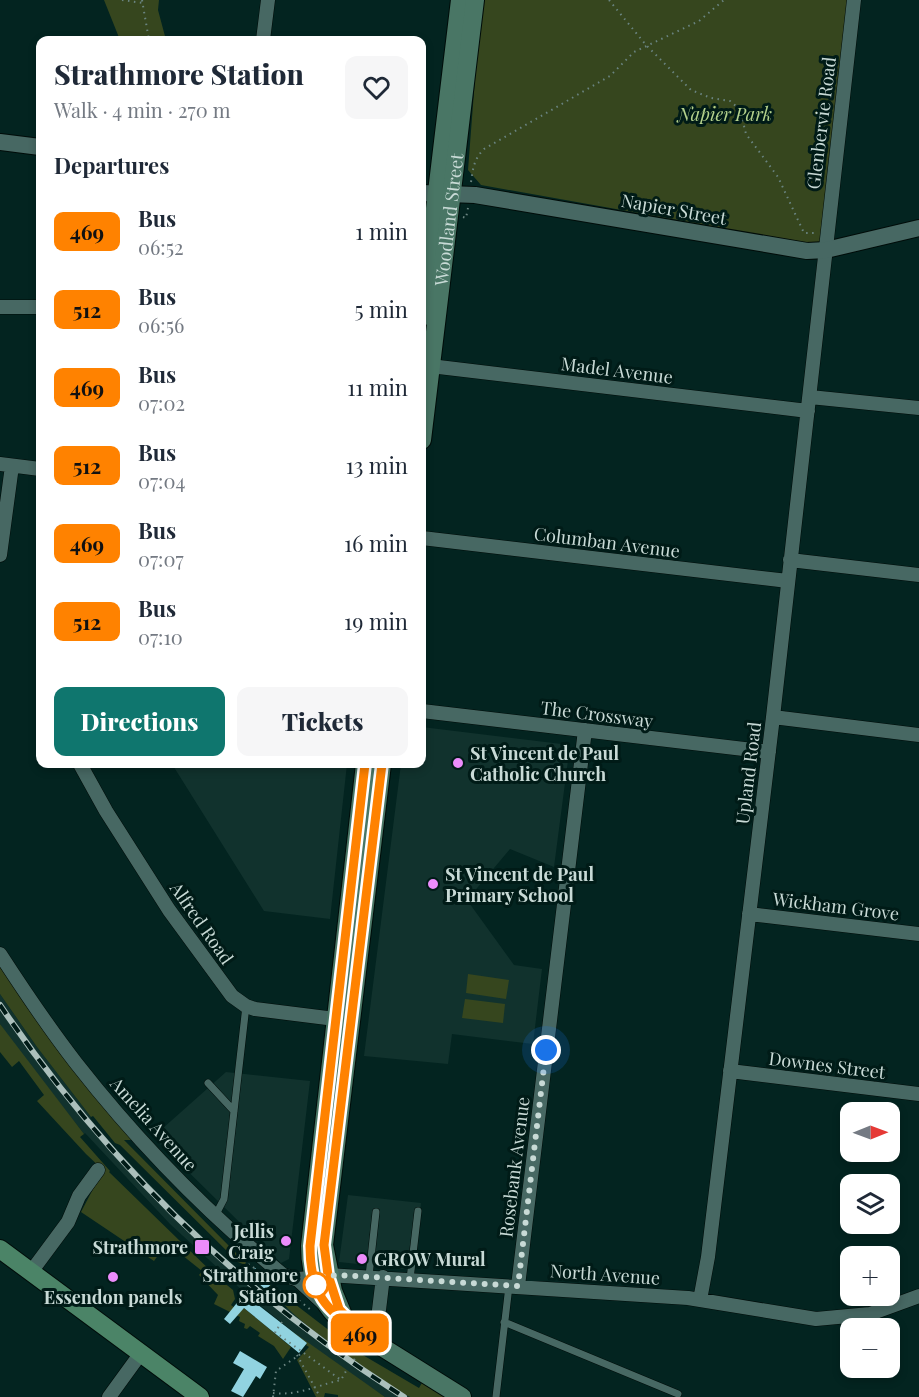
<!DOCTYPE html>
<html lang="en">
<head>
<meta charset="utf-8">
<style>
  :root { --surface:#fff; --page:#f6f6f7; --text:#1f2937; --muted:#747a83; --accent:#0f766e }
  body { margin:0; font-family:"Playfair Display",serif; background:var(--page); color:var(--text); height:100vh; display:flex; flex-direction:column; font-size:22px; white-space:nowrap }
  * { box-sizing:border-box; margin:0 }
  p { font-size:20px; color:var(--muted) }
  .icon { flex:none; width:33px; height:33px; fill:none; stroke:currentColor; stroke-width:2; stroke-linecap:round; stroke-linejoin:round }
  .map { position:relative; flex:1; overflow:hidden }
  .details { position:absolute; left:36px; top:36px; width:390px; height:732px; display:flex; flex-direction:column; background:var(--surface); border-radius:12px; box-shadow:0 3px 9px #0003 }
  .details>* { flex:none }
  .badge { padding:0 12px; border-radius:9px; font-size:21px; line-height:39px }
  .needle { width:39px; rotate:89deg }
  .fabs { position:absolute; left:840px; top:1102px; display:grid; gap:12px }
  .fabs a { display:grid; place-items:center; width:60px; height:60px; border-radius:12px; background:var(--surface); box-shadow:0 3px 9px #0003; font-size:30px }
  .you { position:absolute; width:30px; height:30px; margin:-15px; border:4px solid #fff; border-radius:50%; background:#1a73e8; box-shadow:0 0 0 9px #1a73e833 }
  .map>.badge { position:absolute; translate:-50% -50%; box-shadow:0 0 0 3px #fff }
  h2 { padding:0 18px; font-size:22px; line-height:54px }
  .round { display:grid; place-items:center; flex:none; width:63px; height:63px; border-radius:12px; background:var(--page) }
  .summary { display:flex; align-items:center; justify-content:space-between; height:102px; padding:0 18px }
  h1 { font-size:28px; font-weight:800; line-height:45px }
  .action { display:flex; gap:12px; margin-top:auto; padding:12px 18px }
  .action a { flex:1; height:69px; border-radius:12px; background:var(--accent); color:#fff; font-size:24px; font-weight:800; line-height:69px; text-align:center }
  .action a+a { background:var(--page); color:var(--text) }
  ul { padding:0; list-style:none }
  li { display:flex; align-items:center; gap:18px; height:78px; padding:0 18px }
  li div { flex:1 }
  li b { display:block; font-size:22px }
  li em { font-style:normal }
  li .badge { min-width:66px; font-weight:700; text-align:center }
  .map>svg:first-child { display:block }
  .built { fill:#11322d }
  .green { fill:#36461e }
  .building { fill:#91d3e0 }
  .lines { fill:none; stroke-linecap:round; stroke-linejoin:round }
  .service-casing { stroke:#000c09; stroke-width:8 }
  .minor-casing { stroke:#000c09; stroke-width:15 }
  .tertiary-casing { stroke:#000c09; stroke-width:18 }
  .secondary-casing { stroke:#000c09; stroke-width:20 }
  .primary-casing { stroke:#000c09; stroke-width:20 }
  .path { stroke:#6a8480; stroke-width:2; stroke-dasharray:1.5 4.5; stroke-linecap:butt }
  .service { stroke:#476863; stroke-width:7 }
  .minor { stroke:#476863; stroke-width:14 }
  .tertiary { stroke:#476863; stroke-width:16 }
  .secondary { stroke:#497665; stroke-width:18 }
  .primary { stroke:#4b8467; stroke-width:18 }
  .rail-casing { stroke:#abbfbb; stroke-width:6 }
  .rail { stroke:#001b17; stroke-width:4; stroke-dasharray:11; stroke-linecap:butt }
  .line-casing { stroke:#fff; stroke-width:14 }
  .line { stroke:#ff8200; stroke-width:9 }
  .walk { stroke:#c8dad6; stroke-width:6; stroke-dasharray:0 10.8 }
  .poi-dot { fill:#ec8cfb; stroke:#001b17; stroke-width:2 }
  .stop-dot { fill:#fff; stroke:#ff8200; stroke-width:3 }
  .labels { text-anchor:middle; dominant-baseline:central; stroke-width:6; stroke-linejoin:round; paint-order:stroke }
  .park-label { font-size:18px; font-style:italic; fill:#b4d28c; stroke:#001b17 }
  .street-label { font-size:18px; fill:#c8dad6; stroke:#001b17 }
  .poi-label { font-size:18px; font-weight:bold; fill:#c8dad6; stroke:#001b17; text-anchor:start }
  .stop-label { font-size:18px; font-weight:bold; fill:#c8dad6; stroke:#001b17; text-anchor:end }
</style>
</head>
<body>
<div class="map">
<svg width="919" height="1397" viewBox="0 0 919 1397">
  <rect width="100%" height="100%" fill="#032420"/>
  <path class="built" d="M422,727l148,18 -16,122 -44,-18 -43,51 47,65 28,4 -9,75 -81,-10 -4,30 -84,-8 37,-292h21z
    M172,764h175l-17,155 -66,-8z
    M0,994l37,53 54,70 -1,1 12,16 89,94 42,38 52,43 3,-2 41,36 81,54h-25l-36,-24 -43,-31 -61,-49 -75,-69 -85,-91 -1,1 -78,-100 -6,-10z
    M226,1072l84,9 -21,178 -8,4 -128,-126z
    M348,1195l73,8 -7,67 -75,-8z"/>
  <path class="green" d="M104,0h55l-1,10 8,30h-46z
    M481,0h369l-24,250 -143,-29 -202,-36 -13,-15z
    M0,967l31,45 102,128h-9l113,114 13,1 -3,3 -2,7 -7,-3 -118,-117 -5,-2 -22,-27 -2,1 -54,-70 -37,-53z
    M468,974l41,6 -3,19 -40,-6z
    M465,999l40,5 -2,19 -41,-5z
    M0,1024l84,110 -4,3 30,34 -1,1 108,105 16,13 2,9 -4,6 9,7 4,-4 47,39 -8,12 -9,-13 -16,-10 2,-3 -10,-7 -3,3 -3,-1 1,-4 -6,-3 1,-4 -26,-13 4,-9 -19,-20 3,-4 -35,-28 -13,18 -73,-49 22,-42 -17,-16 -49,-53 7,-6 -25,-34 -7,6 -12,-15z
    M270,1285l86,66 63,37 4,-7 28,16h-41l-4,-2c-30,-20 -125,-80 -136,-110z
    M289,1329l96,68h-47v-2l-13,-2 -1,4h-8l-19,-37 12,-13 -3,-2 1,-2z"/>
  <path class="building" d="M255,1268l17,15 -6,7 -17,-15z
    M244,1294l63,49 -8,10 -55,-45 -14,16 -6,-5z
    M240,1351l27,16 -7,12 -4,-3 -13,21 -12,-6 13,-22 -11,-6z"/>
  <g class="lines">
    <defs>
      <path id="service" d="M208,1083l26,28
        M215,1216l9,-17 22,-193
        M369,1276l7,-64
        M410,1279l8,-68
        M293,1280l27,25
        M504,1322l174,72
        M496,1397l13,-111"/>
      <path id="minor" d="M263,40l5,-40
        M0,307h40
        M422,365l386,46
        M810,397l109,11
        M0,464l40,5
        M422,538l366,43
        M0,555l12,-89
        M790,560l129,15
        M422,711l347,41
        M773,717l146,18
        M80,764l26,47 63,99 63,86 14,10 9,3 88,11
        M749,914l170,20
        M0,954c24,37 49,74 76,109 61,78 131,150 207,212l13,4 17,-1
        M730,1071l189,23
        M31,1272l37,-50 11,-26 19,-26
        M328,1275l360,23 128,21 54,-5 49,-18
        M518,1286l67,-556
        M700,1300l8,-43 65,-540 81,-717
        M375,1343l8,-66
        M109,1397l32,-44"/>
      <path id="tertiary" d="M0,142l40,5
        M422,193l53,2 332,56 19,-1 93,-22"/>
      <g id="secondary">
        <path d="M422,317l38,-317"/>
        <path id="s1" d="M422,440l53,-440"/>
        <path d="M365,764l-55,482c0,30 9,55 32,76l120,75"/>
        <path d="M343,1315l-10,-24 -9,-46 58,-481"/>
      </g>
      <path id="primary" d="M0,1249l200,148"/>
    </defs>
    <use href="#service" class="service-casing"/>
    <use href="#minor" class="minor-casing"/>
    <use href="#tertiary" class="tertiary-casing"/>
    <use href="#secondary" class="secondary-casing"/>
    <use href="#primary" class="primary-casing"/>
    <path class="path" d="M122,0l21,3
      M142,0l7,40
      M609,0l37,45 45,45 20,8 19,3 6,5 5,8 5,20 32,43 26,56h10
      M471,182c2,-14 3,-23 13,-33l126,-73 24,-24 65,-31 25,-21
      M463,217l3,1 2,-10
      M253,1267l38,33 4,-2
      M243,1275l6,-7v-6
      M255,1285l7,-9
      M296,1296v2l15,12
      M282,1322l-7,10 66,48
      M297,1355l23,42
      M354,1360l5,-9
      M273,1393c25,3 45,-8 68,-13l5,-9
      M273,1397l3,-26 26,-18"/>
    <use href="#service" class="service"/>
    <use href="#minor" class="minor"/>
    <use href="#tertiary" class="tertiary"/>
    <use href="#secondary" class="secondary"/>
    <use href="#primary" class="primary"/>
    <defs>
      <path id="rail" d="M0,1005c108,160 241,288 404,392"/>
    </defs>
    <use href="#rail" class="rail-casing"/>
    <use href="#rail" class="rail"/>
  </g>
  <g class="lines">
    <defs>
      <path id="line" d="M365,764l-55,482c0,47 15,65 54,89l-25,-26 -11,-34 -4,-30 58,-481"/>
    </defs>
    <use href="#line" class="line-casing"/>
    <use href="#line" class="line"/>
    <path class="walk" d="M316,1285v2l-3,-9 25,-3 180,11 28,-236"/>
  </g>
  <g class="poi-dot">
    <circle cx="458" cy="763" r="6"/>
    <circle cx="433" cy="884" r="6"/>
    <circle cx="286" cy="1241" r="6"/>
    <rect x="194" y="1239" width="16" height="16" rx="3"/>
    <circle cx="362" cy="1259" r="6"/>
    <circle cx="113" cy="1277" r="6"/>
  </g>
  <circle class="stop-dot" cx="316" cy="1285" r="12"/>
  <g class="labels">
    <g class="park-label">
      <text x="725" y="114">Napier Park</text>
    </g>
    <g class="street-label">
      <text transform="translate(821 123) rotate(-83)">Glenbervie Road</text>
      <text transform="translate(674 209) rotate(10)">Napier Street</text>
      <text stroke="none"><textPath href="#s1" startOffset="222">Woodland Street</textPath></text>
      <text transform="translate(617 370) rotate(7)">Madel Avenue</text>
      <text transform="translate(607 542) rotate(7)">Columban Avenue</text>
      <text transform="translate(597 714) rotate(7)">The Crossway</text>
      <text transform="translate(748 773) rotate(-83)">Upland Road</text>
      <text transform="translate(836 906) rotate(7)">Wickham Grove</text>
      <text transform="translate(202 923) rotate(55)">Alfred Road</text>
      <text transform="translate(827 1065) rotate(7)">Downes Street</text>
      <text transform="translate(154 1124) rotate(48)">Amelia Avenue</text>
      <text transform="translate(514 1167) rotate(-83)">Rosebank Avenue</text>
      <text transform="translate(605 1274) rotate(4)">North Avenue</text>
    </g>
    <g class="poi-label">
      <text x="470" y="753">St Vincent de Paul<tspan x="470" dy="21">Catholic Church</tspan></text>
      <text x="445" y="874">St Vincent de Paul<tspan x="445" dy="21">Primary School</tspan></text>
      <text x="274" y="1231" text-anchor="end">Jellis<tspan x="274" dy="21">Craig</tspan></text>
      <text x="188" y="1247" text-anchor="end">Strathmore</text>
      <text x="374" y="1259">GROW Mural</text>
      <text x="113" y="1297" text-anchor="middle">Essendon panels</text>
    </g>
    <g class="stop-label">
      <text x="298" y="1275">Strathmore<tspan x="298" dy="21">Station</tspan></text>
    </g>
  </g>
</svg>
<div class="fabs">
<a><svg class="needle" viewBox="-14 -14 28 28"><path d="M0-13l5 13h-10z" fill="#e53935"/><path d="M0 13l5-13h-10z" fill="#747a83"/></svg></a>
<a><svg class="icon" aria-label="layers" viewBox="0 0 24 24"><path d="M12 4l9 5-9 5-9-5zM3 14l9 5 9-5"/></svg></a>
<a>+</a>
<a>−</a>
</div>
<div class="you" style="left:546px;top:1050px"></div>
<b class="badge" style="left:360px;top:1333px;background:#ff8200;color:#111">469</b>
<section class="details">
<div class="summary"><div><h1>Strathmore Station</h1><p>Walk · 4 min · 270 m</p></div><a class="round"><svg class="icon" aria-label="heart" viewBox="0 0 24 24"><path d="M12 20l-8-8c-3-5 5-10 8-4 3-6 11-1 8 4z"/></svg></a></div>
<h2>Departures</h2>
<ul>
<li><span class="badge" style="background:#ff8200;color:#111">469</span><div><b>Bus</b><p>06:52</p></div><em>1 min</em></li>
<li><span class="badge" style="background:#ff8200;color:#111">512</span><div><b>Bus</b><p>06:56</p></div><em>5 min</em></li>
<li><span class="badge" style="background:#ff8200;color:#111">469</span><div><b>Bus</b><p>07:02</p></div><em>11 min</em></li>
<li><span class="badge" style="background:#ff8200;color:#111">512</span><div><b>Bus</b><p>07:04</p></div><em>13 min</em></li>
<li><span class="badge" style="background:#ff8200;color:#111">469</span><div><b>Bus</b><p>07:07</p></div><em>16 min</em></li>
<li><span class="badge" style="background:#ff8200;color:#111">512</span><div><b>Bus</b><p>07:10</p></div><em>19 min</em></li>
</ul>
<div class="action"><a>Directions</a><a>Tickets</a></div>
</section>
</div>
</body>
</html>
